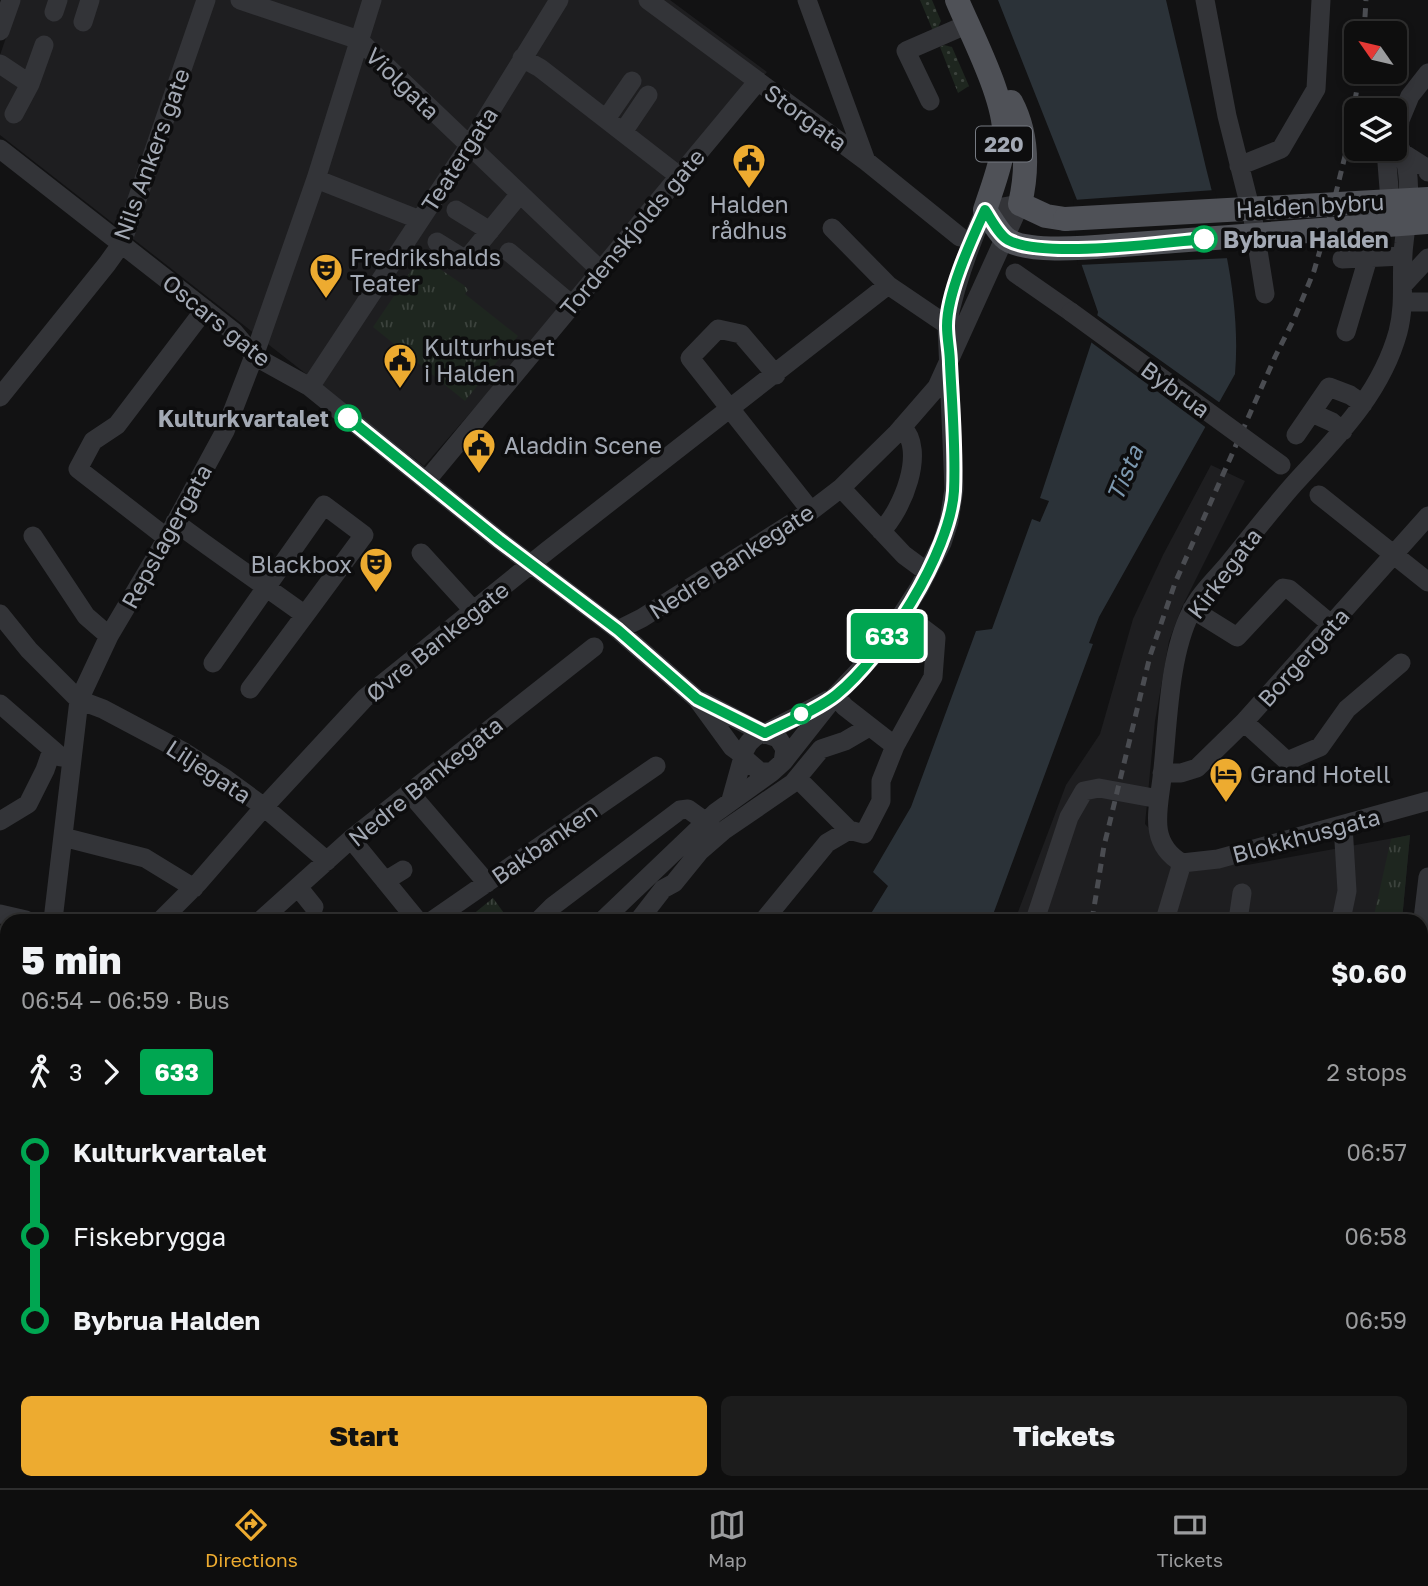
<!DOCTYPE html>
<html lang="en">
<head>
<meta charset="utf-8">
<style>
  :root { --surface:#0e0e0e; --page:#1c1c1c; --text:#f1f3f6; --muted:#9b9c9e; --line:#2e2e2e; --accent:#edab30 }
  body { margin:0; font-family:"Golos Text",sans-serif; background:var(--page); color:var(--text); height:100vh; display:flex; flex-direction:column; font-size:26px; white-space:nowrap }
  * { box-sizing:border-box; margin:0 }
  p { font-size:23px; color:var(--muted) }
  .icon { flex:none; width:38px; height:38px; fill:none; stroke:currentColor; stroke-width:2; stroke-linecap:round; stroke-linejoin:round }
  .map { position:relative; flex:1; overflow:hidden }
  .panel { position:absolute; left:0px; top:914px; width:1428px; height:576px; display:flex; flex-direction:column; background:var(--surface); border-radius:21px 21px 0 0; box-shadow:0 4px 10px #0003,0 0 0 2px var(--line) }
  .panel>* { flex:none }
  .badge { padding:0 14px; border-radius:5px; font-size:24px; line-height:46px }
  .needle { width:46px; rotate:304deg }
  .buttons { position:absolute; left:1344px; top:21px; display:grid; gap:14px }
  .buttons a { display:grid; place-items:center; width:63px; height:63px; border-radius:10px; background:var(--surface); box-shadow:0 4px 10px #0003,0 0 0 2px var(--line); font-size:35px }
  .map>.badge { position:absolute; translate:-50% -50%; box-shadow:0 0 0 4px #fff }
  .legs { display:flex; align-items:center; gap:10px; height:77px; padding:0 21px; font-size:23px }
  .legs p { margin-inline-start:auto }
  .overview { display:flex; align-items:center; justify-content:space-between; height:119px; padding:0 21px }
  h1 { font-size:38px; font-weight:800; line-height:52px }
  .primary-button { display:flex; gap:14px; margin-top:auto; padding:14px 21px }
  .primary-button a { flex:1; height:80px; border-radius:10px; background:var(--accent); color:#111; font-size:28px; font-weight:800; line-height:80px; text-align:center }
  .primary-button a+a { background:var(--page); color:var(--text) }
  ul { padding:0 21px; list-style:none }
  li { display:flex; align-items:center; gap:24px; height:84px; font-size:26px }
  li i { display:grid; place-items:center; width:10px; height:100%; margin:0 9px; background:currentColor }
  li i::after { content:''; width:18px; height:18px; margin:-9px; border:5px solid; border-radius:50%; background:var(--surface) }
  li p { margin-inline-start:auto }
  li:first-child i { background:linear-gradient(#0000 50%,currentColor 0) }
  li:last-child i { background:linear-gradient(currentColor 50%,#0000 0) }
  .tab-bar { display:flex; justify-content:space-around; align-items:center; height:98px; border-top:2px solid var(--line); background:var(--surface); font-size:19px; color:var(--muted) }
  .tab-bar a { display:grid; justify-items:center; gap:4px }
  .tab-bar .selected { color:var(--accent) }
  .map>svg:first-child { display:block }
  .built { fill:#1e1e20 }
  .grass { fill:url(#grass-dots) }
  .park { fill:url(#park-tufts) }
  .garden { fill:#1e261f }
  .water { fill:#2b3238 }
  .pier { fill:#121213 }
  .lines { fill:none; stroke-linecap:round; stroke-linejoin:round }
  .minor { stroke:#333438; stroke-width:19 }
  .major { stroke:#4f5157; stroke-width:24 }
  .rail { stroke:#4a4c51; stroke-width:5; stroke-dasharray:9 7; stroke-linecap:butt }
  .minor-bridge { stroke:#333438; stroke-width:19 }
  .major-bridge { stroke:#4f5157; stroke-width:24 }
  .line-1-casing { stroke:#fff; stroke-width:16 }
  .line-1 { stroke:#00a651; stroke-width:10 }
  .stop-1-dot { fill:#fff; stroke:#00a651; stroke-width:3.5 }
  .labels { text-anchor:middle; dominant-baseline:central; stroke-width:7; stroke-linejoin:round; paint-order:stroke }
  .shield { fill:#0d0d0e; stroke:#767a82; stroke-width:2 }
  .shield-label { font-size:21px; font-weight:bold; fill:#a3a9b4 }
  .street-label { font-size:23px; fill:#a3a9b4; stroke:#0d0d0e }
  .poi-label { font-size:23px; fill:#a3a9b4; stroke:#0d0d0e; text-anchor:start }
  .stop-label { font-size:23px; font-weight:bold; fill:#a3a9b4; stroke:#0d0d0e; text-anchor:start }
  .water-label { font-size:24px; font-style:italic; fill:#7b97ae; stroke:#0d0d0e }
</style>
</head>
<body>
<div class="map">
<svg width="1428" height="1488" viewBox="0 0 1428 1488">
  <defs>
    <pattern id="grass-dots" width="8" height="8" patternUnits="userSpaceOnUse" patternTransform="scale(1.75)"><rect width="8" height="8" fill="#1e261f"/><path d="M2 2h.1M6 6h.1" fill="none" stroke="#3c433d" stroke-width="1.8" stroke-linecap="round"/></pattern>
    <pattern id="park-tufts" width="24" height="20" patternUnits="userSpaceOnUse" patternTransform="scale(1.75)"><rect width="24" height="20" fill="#1e261f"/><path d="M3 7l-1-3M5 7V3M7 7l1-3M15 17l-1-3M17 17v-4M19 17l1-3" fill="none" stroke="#3c433d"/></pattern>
  </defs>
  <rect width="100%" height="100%" fill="#121213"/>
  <path class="built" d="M19,0h651l97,72 -343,394 -424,-331v-80z
    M1211,465l34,16 -63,126 -13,34 -14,80 -10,103 37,39 65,2 163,-30 -8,85h-387l51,-135 34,-51 33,-115 30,-64z
    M732,1482h591l-1,6h-592z"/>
  <path class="grass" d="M920,0h12l9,21 -4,8 -4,2z
    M944,45l8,2 17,39 -11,7 -18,-46z"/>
  <path class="park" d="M421,256l44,30 3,4 -3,4 53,42 -53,65 -92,-74z
    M1410,835l-8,85h-29l18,-81z
    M493,898l16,22h-43z"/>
  <path class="garden" d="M7,1342v140h56l-4,6h-59v-138z"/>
  <path class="water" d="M998,0h168c13,56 27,112 40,168 17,67 35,136 29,206l-136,243 -10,26 4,1 -102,276h-124l21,-34 -15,-14 38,-65 65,-176 16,-2 40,-110 8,3 9,-21 -9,-3 51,-154 7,-32 -17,-49 -4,-63z
    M579,1482h122l-2,6h-123z"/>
  <path class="pier" d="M1215,190l15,68 -152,7 -5,-65z
    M1094,313l129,92 -15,24 -120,-89z"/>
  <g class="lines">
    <path class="minor" d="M240,0l119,40 240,229
      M648,0l218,161 94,76
      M807,0l59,161
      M1205,0l22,116 26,103 12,75
      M54,12l4,-12
      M83,22l7,-22
      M0,31l11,-31
      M522,58l18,10 139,108
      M0,64l30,20 14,-39
      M930,101l-24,-50 62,-27
      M14,114l16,-30
      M606,119l26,-38
      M623,132l25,-37
      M0,149l234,183 20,24 56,31 189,153 119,90 79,69 35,48 11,8
      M1406,155l22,14v3
      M1239,166l42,-17 35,-60 5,-89
      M316,179l104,41
      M456,210l34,21
      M1391,214l-4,-51 11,-18 2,-25 10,-24 18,-23
      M832,228l56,57 59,40
      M437,242l29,18 53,-65
      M509,252l63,53
      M1342,259l60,-3
      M1015,273l56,39
      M1403,285l25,-27
      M1404,302h24
      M1346,332l22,-74
      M776,375l-35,-41 -23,-5 -28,29 121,153
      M310,387l159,-241 90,-146
      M0,397l107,-133 15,-21 84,-243
      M1312,413l20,9 11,9
      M1296,435l33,-48 21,8 13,9
      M427,480l331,-399
      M841,488l63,67 23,17
      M1319,495l109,87
      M175,522c43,32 87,62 130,93l59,-80 -40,-30 -111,158
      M881,531c21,-20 46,-81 21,-104
      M33,536l53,80 23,20
      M167,538l-89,-69 15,-28 24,-16 88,-116
      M421,553l52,57
      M1192,609l45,28 46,-49 6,1 43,36
      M0,614l29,36 50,50 24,9 81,43 39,25 41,30 63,54
      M618,630l24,-12 169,-107 30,-23 56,-55 40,-46 83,-183
      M250,689l55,-74
      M835,696l10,11 50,39
      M702,701l61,32 15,5 7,11 -2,13 -11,10h-12l-17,-15c2,-12 9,-20 20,-24
      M0,704l61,53
      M1244,722l43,39 33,-14 27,-38 54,-46
      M765,733l63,-33
      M783,762l52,-66 35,-37 22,-29 27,-42 23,-45 7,-22 5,-32 -7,-164c8,-40 22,-78 38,-115l35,-6
      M1162,773h19l16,-5 47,-46 184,-206
      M804,785l45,45
      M409,792l78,91
      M731,800l12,-43
      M0,821l28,-17 17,-34 7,-20
      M63,837l82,21 49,30
      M351,839l66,81
      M1182,863l36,-4 210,-58
      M385,881l18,-11
      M298,887l16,20
      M0,914l26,6
      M53,920l26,-220 30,-64 58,-98 58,-107 29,-75 62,-177 56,-179
      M161,920l37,-37 66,-76 101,-109 182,-147 341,-266
      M261,920l90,-81 243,-192
      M433,920l223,-154
      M539,920l14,-14 127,-96 8,-1 18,13
      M603,920l112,-107 57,-41
      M639,920l24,-31 11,-6 26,-32 23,-20 70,-48 28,-34 24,-8 24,-14
      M764,920l63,-77 22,-13 15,4 17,-33v-20l14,-35 38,-69 3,-39 -33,-25
      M1035,920l34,-103 15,-26 15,-3 60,11
      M1165,920l17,-57c-34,-20 -24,-52 -20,-85 6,-51 6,-121 29,-166 8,-18 27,-35 39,-50 21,-26 42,-53 64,-78 42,-46 87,-90 104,-152 8,-30 2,-59 6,-89 3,-28 11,-75 -6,-98
      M1238,920l4,-27
      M1341,920l6,-29 -4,-66
      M1421,936l7,-59
      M1421,1093l7,-5
      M0,1121l7,-5
      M0,1302l7,-8
      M1421,1305l7,-53
      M1421,1441h7
      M169,1482l8,6
      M91,1488l5,-6
      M262,1488l2,-6
      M751,1488l2,-6
      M1281,1488l1,-6
      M1347,1488v-6"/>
    <path class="major" d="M957,0c15,36 52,105 47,143 -3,23 -12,45 -19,67 6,9 12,20 19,27 18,18 93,10 118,8
      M1011,102c17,32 17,67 9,102l26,12 19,3"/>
    <path class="rail" d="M1364,33l2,-33
      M1092,920l12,-74 46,-190 25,-73 100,-226 20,-40 19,-46 18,-62 13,-53 15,-84
      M1020,1488l1,-6"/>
    <path class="minor-bridge" d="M1071,312l210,153"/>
    <path class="major-bridge" d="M1065,219l363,-20
      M1122,245l306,-23"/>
  </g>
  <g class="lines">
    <defs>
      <path id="line-1" d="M348,418l151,122 119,90 79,69 68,34c22,-11 52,-23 71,-38 48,-39 114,-142 118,-204 2,-41 -2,-86 -4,-127 0,-13 -3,-25 -3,-38 0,-33 24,-85 38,-116 6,9 14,25 23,30 35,19 153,3 196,-1"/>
    </defs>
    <use href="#line-1" class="line-1-casing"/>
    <use href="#line-1" class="line-1"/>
  </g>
  <defs>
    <symbol id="civic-pin" viewBox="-11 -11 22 30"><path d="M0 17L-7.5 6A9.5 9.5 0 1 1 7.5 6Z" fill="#edab30" stroke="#0d0d0e"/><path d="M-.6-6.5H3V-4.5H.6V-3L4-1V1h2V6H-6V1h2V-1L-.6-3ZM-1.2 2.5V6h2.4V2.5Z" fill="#111"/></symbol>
    <symbol id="theatre-pin" viewBox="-11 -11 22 30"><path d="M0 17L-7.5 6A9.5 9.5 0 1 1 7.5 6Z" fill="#edab30" stroke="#0d0d0e"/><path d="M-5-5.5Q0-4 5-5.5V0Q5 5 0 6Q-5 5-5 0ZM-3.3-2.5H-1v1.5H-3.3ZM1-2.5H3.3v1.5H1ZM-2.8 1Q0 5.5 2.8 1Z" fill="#111"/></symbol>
    <symbol id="hotel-pin" viewBox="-11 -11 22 30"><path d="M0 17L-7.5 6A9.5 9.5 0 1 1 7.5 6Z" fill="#edab30" stroke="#0d0d0e"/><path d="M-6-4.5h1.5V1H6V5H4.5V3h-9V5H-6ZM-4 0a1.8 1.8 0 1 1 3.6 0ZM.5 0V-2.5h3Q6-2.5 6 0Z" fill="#111"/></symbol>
  </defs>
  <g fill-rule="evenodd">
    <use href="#civic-pin" x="730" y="141" width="38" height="52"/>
    <use href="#theatre-pin" x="307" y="251" width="38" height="52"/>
    <use href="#civic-pin" x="381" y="341" width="38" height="52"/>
    <use href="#civic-pin" x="460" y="426" width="38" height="52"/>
    <use href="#theatre-pin" x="357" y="545" width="38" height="52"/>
    <use href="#hotel-pin" x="1207" y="755" width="38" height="52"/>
  </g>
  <g class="stop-1-dot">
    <circle cx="1204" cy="239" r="12"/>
    <circle cx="348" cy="418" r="12"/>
    <circle cx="801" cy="714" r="9"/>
  </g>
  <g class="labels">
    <rect class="shield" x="976" y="126.5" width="56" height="35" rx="5"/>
    <g class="shield-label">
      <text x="1004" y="144">220</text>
    </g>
    <g class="street-label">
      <text transform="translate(403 83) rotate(44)">Violgata</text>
      <text transform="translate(806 117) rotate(36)">Storgata</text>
      <text transform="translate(151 154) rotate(-70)">Nils Ankers gate</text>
      <text transform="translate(459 159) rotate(-57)">Teatergata</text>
      <text transform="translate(1310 205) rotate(-3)">Halden bybru</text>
      <text transform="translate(632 232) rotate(-50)">Tordenskjolds gate</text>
      <text transform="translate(217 320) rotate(39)">Oscars gate</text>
      <text transform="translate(1176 389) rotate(36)">Bybrua</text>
      <text transform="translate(166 536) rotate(-61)">Repslagergata</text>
      <text transform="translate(731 561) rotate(-33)">Nedre Bankegate</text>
      <text transform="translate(1224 573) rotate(-53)">Kirkegata</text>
      <text transform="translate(437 641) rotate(-39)">Øvre Bankegate</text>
      <text transform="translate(1303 657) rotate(-48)">Borgergata</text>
      <text transform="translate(209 771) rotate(33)">Liljegata</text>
      <text transform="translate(425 781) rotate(-39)">Nedre Bankegata</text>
      <text transform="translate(1306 835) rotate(-15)">Blokkhusgata</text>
      <text transform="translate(544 843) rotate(-35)">Bakbanken</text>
    </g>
    <g class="poi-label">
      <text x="749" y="204" text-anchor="middle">Halden<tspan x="749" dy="26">rådhus</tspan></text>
      <text x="350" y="257">Fredrikshalds<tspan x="350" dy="26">Teater</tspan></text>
      <text x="424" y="347">Kulturhuset<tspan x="424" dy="26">i Halden</tspan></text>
      <text x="504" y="445">Aladdin Scene</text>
      <text x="352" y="564" text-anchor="end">Blackbox</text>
      <text x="1250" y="774">Grand Hotell</text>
    </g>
    <g class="stop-label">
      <text x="1223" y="239">Bybrua Halden</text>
      <text x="329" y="418" text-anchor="end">Kulturkvartalet</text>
    </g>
    <g class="water-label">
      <text transform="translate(1124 473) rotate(-67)">Tista</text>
    </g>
  </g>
</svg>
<div class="buttons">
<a><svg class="needle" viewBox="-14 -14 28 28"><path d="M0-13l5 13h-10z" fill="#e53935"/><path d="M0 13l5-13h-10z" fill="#9b9c9e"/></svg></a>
<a><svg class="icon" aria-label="layers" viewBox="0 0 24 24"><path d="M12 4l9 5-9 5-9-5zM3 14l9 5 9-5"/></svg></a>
</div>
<b class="badge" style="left:887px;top:636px;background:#00a651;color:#fff">633</b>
<section class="panel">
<div class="overview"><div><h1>5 min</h1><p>06:54 – 06:59 · Bus</p></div><b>$0.60</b></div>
<div class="legs"><svg class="icon" aria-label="walk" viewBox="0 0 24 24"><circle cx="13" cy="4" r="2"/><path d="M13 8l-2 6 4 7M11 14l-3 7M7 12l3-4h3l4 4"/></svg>3<svg class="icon" aria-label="forward" viewBox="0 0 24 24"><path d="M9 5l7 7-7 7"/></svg><b class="badge" style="background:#00a651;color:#fff">633</b><p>2 stops</p></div>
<ul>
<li><i style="color:#00a651"></i><b>Kulturkvartalet</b><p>06:57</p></li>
<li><i style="color:#00a651"></i><span>Fiskebrygga</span><p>06:58</p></li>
<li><i style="color:#00a651"></i><b>Bybrua Halden</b><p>06:59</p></li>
</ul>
<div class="primary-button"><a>Start</a><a>Tickets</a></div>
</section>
</div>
<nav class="tab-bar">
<a class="selected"><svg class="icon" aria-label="directions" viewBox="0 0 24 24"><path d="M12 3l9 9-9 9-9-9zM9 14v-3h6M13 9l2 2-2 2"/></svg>Directions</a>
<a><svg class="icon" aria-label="map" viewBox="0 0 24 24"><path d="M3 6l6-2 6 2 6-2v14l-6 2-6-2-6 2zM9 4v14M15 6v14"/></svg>Map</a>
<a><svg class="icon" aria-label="tickets" viewBox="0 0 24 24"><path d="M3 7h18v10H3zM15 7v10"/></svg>Tickets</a>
</nav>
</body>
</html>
